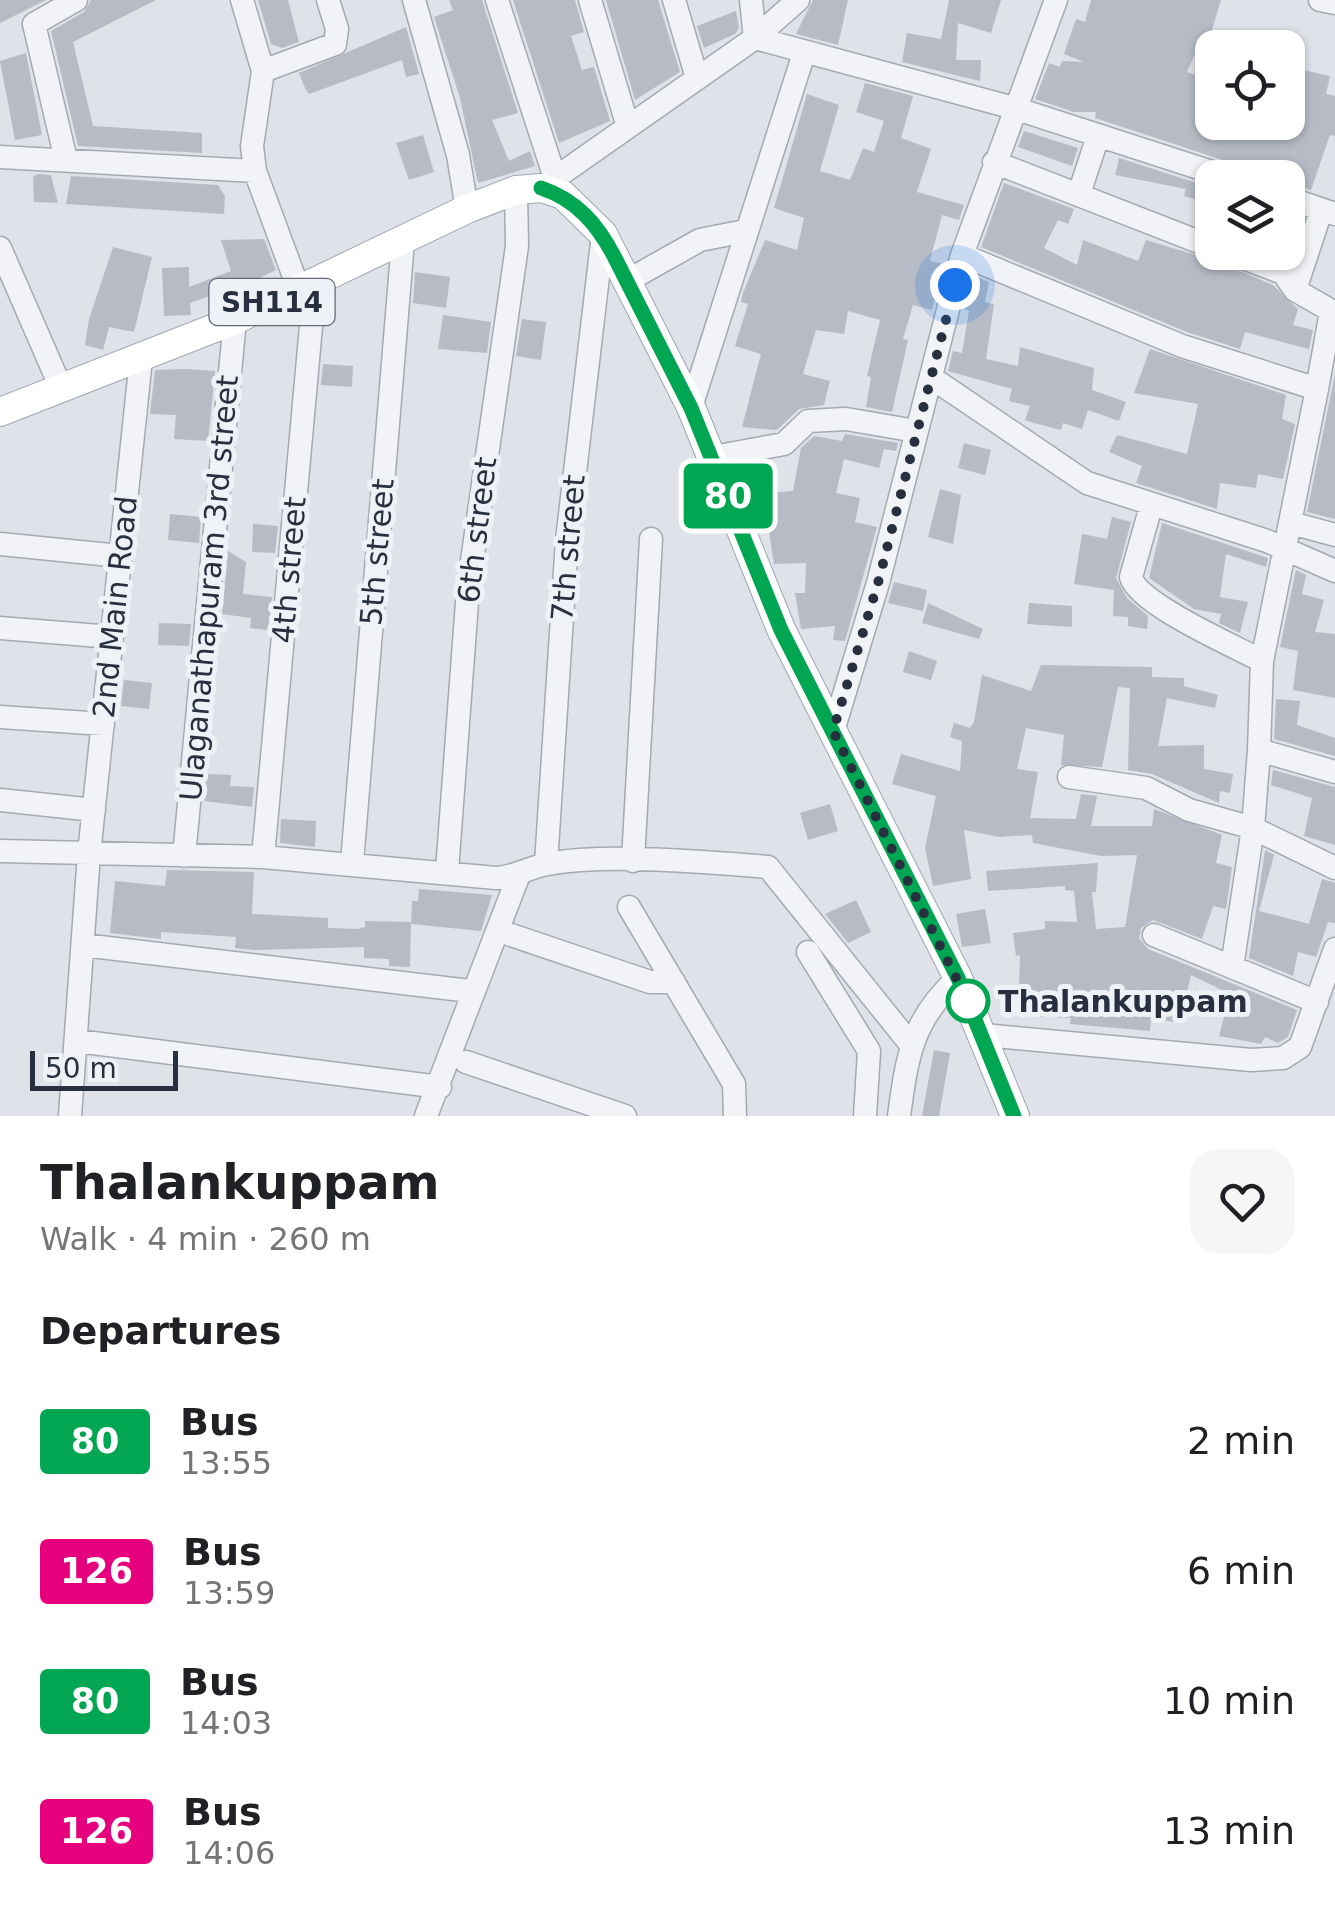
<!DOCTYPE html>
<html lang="en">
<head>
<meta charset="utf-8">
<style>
  :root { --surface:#fff; --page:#f6f6f6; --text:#202124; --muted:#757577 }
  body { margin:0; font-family:"DejaVu Sans",sans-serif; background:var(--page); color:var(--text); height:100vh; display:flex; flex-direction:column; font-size:38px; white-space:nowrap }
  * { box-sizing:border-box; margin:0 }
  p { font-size:32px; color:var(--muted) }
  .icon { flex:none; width:55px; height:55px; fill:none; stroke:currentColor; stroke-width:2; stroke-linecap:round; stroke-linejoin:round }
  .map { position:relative; height:1116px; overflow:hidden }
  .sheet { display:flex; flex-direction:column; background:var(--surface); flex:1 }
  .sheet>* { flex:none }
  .badge { padding:0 20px; border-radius:8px; font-size:35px; line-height:65px }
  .controls { position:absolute; left:1195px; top:30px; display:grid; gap:20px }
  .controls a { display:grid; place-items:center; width:110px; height:110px; border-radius:20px; background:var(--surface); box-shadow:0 2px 8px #0004; font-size:50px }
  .scale { position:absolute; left:30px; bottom:25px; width:148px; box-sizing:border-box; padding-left:10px; border:5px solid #28303f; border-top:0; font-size:28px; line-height:35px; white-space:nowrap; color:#28303f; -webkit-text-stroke:8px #eef1f6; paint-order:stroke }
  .you { position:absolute; width:50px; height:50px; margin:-25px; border:8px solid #fff; border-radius:50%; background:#1a73e8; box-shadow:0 0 0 15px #1a73e833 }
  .map>.badge { position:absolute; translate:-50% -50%; box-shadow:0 0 0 5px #fff }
  h2 { padding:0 40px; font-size:38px; line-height:90px }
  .round { display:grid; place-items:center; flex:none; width:105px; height:105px; border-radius:30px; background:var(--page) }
  .overview { display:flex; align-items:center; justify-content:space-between; height:170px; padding:0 40px }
  h1 { font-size:48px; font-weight:700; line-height:75px }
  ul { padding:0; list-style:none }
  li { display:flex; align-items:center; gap:30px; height:130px; padding:0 40px }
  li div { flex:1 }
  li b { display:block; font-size:38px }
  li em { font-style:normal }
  li .badge { min-width:110px; font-weight:700; text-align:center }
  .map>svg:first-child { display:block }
  .building { fill:#b6bbc5 }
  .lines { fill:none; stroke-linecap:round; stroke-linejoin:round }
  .minor-casing { stroke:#a4a9b2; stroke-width:25 }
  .major-casing { stroke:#9ea6b4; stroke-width:30 }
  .minor { stroke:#f1f3f7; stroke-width:22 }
  .major { stroke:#fff; stroke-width:28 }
  .line-casing { stroke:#fff; stroke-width:22 }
  .line { stroke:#00a651; stroke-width:15 }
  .walk { stroke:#28303f; stroke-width:10; stroke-dasharray:0 18 }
  .stop-dot { fill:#fff; stroke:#00a651; stroke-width:5 }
  .labels { text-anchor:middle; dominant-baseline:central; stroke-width:10; stroke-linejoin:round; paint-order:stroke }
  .shield { fill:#eef1f6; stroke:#636a76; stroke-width:2.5 }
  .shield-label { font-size:28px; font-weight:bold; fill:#28303f }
  .street-label { font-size:30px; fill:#28303f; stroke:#eef1f6 }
  .stop-label { font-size:30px; font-weight:bold; fill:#28303f; stroke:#eef1f6; text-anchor:start }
</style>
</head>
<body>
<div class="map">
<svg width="1335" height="1116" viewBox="0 0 1335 1116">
  <rect width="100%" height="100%" fill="#dfe2e8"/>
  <path class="building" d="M0,0h46l-46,23z
    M91,0h65l-83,42 20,84 109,7v20l-124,-7 -27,-115 33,-19z
    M258,0h30l11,42 -17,6 -11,-4z
    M449,0h33l36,113 -26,7 17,41 21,-10 5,15 -57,17 -18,-85 -26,-81 19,-7z
    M513,0h62l9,32 -13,4 11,34 12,-3 16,54 -51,22z
    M606,0h52l3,10 19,62 -45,28z
    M813,0h35l-10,45 -42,-11z
    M949,0h52l-10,33 -33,-10 -2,37h25l-1,21 -78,-19 5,-29 34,6z
    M1091,0h130l-9,30 43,14 -1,4h-39l-15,-6 -13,30 25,9v41h54l21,9 12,-62 31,7 -4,18 9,2v40l-5,-1 -19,55 -16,-5 2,-7h-52l-10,-14 -140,-46 1,-6h-22l-39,-13 14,-36 11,4 2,-6 22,1 -20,-8 12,-35 9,3z
    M736,11l3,17 -4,6 -31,14 -7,-22z
    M406,27l13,47 -13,3 -4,-17 -93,34 -4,-6 -6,-15z
    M26,53l16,82 -27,5 -15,-79z
    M865,83l48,13 -12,42 30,11 -14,43 47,13 -5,15 -17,-5 -12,46 14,3 -12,46 -19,-5 -10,34 5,1 -16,72 -26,-5 5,-30 -4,-1 13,-56 -32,-9 -4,23 -28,-4 -13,44 27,7 -6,24 -25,4 -22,21 -35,-3 19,-73 -26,-8 13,-42 -7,-2 2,-9 22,-53 32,10 7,-32 -30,-10 33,-114 32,11 -19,66 30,9 13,-32 11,4 10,-31 -28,-9z
    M1024,131l54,17 -6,18 -54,-19z
    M423,135l11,37 -25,8 -13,-37z
    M1119,158l93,30v43l-17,-7 9,-22 -20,-6 2,-7 -71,-14z
    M37,174l14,1 7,28 -24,-1 -1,-25z
    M71,176l147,9 7,11 -1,18 -158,-10z
    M1004,183l70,26 -6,15 -10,-4 -14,28 33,17 6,-25 55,21 8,-21 70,21 57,24 25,24 -5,16 20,5 -4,19 -64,-17 -5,17 -53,-17 -206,-85z
    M264,239l12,31 -48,23 -1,-3 -37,13 1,12 -27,1 -2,-48 27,-1v20l42,-16 -10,-31z
    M113,247l39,10 -18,75 -25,-5 -6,23 -18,-5 4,-26z
    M415,272l35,5 -4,31 -33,-5z
    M972,275l17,7 -4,20 9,2 -8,55 32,7 2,-19 74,21 -2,22 34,12 -7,19 -31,-11 -6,19 -19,-6 -2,7 -27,-7 -9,-3 5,-14 -21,-5 3,-12 -64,-18 5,-20 9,2 7,-42 -5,-2z
    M443,315l48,7 -4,31 -49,-4z
    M522,319l24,3 -5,38 -25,-4z
    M1150,349l136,46 -4,24 13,5 -12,55 -25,-5 -2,14 -36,-5 -3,26 -81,-26 6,-17 -33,-14 8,-17 70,19 11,-50 -64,-11z
    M323,364l30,2 -1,21 -31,-2z
    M185,369l30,2 -7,70 -34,-2 2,-24 -26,-1 5,-44z
    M1335,374v145l-28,-7z
    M845,434l53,9 -2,8 -12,-2 -5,19 -35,-9 -8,34 24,5 -5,24 22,5 -32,114 -12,-1 2,-14 -34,3 -6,-36h10l1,-30 -32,1 -11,-71 30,-2 8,-43 13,-12 28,5z
    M964,443l27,7 -6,25 -27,-7z
    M940,489l21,6 -8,49 -25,-7z
    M170,514l31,3 -2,26 -31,-3z
    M1112,517l19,5 -15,56 11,20 21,18 -1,13 -19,-3v-9l-15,-1 1,-26 -40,-6 8,-50 25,5z
    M1162,523l106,35 -2,9 -40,-13 -6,43 28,5 -8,31 -21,-10 2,-9 -27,-5 -45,-31z
    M253,524l25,2 -3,27 -23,-1z
    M228,551l18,11 -3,32 29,3 -4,33 -18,-2 1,-10 -29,-4z
    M1296,570l10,5 -4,19 22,6 -9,32 20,2v64l-42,-8 5,-39 -18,-4z
    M894,582l33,8 -4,21 -35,-8z
    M928,603l55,26 -4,10 -57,-16z
    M1029,603l43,3v21l-45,-3z
    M159,623l32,1 -2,22 -31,-1z
    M909,651l28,10 -6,19 -28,-8z
    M1041,665l111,2v10l32,1v8l34,9 -3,13 -48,-10 -9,48 46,-1v24l29,5 -3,19 -10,-2 -1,12 -67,-29 -24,-4 2,-82 -12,-1 -16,80 -41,-2 3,-30 -38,-7 -9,41 21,3 -8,46 46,1 5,-25 16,2 -6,30h61l2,-17 68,26 -6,28 16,4 -6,42 -13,-3 -11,33 -49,-19 -12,8 -2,10 9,11 149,61 -9,27 -10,6 -13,-6 -4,7 -42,-8 11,-42 -39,-19 -11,48 -29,-5 -1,13 -80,-7 1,-6 -53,-3 2,-60 -4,1 -3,-23 32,-4v-8l32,1 -3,-31 -9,-1v-4l-77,5 -2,-20 112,-8 -2,29h-4l4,37 29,-2 12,-72 -36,1 -68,-13 -1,-8 -33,2 -35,-7 7,49 -38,7 -8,-38 11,-52 -44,-12 9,-30 59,17 2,-30 -12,-4 4,-14 16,5 4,-6 8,-47 49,16z
    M124,680l28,3 -3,26 -28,-3z
    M1276,699l24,2 -3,24 38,13v18l-61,-17z
    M1273,770l62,17v58l-31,-9 8,-38 -41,-13z
    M207,774l24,1 -1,11 24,1 -2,20 -48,-6z
    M830,804l8,27 -30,9 -8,-27z
    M281,819l35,2 -1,26 -35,-4z
    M1265,850l9,5 -15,56 50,13 13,-45 13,4v40l-7,-1 -12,35 -18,-5 -5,24 -44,-18z
    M167,870l87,2 -2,42 76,4v10l30,1 7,-2v-6l46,1 -1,45 -21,-1v-7l-25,-1v-11l-110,3 -19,-2 1,-11 -75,-5v7l-51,-6 5,-52 50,5z
    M419,889l73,6 -11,36 -70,-7 1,-23h6z
    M856,900l15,32 -23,11 -23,-29z
    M985,909l6,34 -29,4 -6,-33z
    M934,1050l16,3 -11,63h-17z"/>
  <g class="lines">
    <defs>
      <path id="minor" d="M242,0l21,71 -11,75 3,25 44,119
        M414,0l44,155 9,54
        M497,0l58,178
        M590,0l38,127
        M674,0l23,78
        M751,0l4,38 259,70 216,70
        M1320,0l15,3
        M263,71l72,-27 2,-15 -9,-29
        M0,157l255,14
        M66,160l-32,-136 42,-24
        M994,162l218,85
        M541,188l214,-150 43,-38
        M1079,194l19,-58
        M1288,198l47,16
        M0,248l61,140
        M1228,252l55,21 12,17 40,23
        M962,255l220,91 135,43 -55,272 -3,89 76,22
        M627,281l73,-41 45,-9
        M1295,290l26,-79
        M932,378l155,105 180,58 68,30
        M1317,389l14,-77
        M691,407l113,-354
        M713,457l71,-13 24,-23 38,-2 70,12
        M1151,506l-20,71c7,27 103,69 131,84
        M1291,523l44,12
        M0,544l120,12
        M0,628l112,9
        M0,717l103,7
        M833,731l45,-148 84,-328 94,-255
        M1259,750l-6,78 82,40
        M1069,777l77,11 43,22 64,18 -21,139
        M0,800l94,10
        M0,851l263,6 233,21c20,-1 33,-11 52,-14 57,-11 161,-2 220,3l144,179
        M184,856l51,-536
        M263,857l52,-575
        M633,861l18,-322
        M352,863l51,-622
        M546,864l21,-324 36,-306
        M447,871l21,-282 49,-343 -1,-56
        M629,907l105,177 1,32
        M511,935l139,47h24
        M1154,935l163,67
        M83,945l387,46
        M808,952l61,99 -4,65
        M984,1035l267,25 32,-2 17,-11 35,-98
        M77,1041l363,46
        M466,1062l159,54
        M70,1116l19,-262 52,-495
        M426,1116l92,-239
        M899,1116c8,-59 13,-97 59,-138"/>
      <path id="major" d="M0,412l235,-92 232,-111 49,-19 25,-2 22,7 40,39 88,173 90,222 177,349 57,138"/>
    </defs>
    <use href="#minor" class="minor-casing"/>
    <use href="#major" class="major-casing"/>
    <use href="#minor" class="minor"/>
    <use href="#major" class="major"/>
  </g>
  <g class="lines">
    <defs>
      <path id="line" d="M541,188c36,12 57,37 74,70l76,150 90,222 177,348 56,138"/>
    </defs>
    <use href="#line" class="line-casing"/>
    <use href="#line" class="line"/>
    <path class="walk" d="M955,285l-77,298 -45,148 137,275 -2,-5"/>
  </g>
  <circle class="stop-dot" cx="968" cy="1001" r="20"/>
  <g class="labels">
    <rect class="shield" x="209.5" y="279" width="125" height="46" rx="8"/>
    <g class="shield-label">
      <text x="272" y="302">SH114</text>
    </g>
    <g class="street-label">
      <text transform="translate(477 530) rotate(-83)">6th street</text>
      <text transform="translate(568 548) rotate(-85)">7th street</text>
      <text transform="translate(377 552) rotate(-85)">5th street</text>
      <text transform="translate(289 570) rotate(-85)">4th street</text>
      <text transform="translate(209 588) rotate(-85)">Ulaganathapuram 3rd street</text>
      <text transform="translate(115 607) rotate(-84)">2nd Main Road</text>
    </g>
    <g class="stop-label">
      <text x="998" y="1001">Thalankuppam</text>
    </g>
  </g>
</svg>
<div class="controls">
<a><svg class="icon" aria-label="locate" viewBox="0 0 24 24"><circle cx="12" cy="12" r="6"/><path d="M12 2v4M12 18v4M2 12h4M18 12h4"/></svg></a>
<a><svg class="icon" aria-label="layers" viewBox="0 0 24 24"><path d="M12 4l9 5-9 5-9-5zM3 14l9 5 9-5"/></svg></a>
</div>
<div class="scale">50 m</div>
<div class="you" style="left:955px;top:285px"></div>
<b class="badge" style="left:728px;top:496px;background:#00a651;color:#fff">80</b>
</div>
<section class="sheet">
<div class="overview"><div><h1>Thalankuppam</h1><p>Walk · 4 min · 260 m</p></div><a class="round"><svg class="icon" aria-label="heart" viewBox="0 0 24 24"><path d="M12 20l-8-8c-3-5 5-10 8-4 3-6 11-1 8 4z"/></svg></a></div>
<h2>Departures</h2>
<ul>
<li><span class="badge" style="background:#00a651;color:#fff">80</span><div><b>Bus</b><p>13:55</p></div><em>2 min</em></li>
<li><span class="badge" style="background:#e6007e;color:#fff">126</span><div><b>Bus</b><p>13:59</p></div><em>6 min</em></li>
<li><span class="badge" style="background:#00a651;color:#fff">80</span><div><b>Bus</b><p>14:03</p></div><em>10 min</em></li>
<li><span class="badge" style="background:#e6007e;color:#fff">126</span><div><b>Bus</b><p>14:06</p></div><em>13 min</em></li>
</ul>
</section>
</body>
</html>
